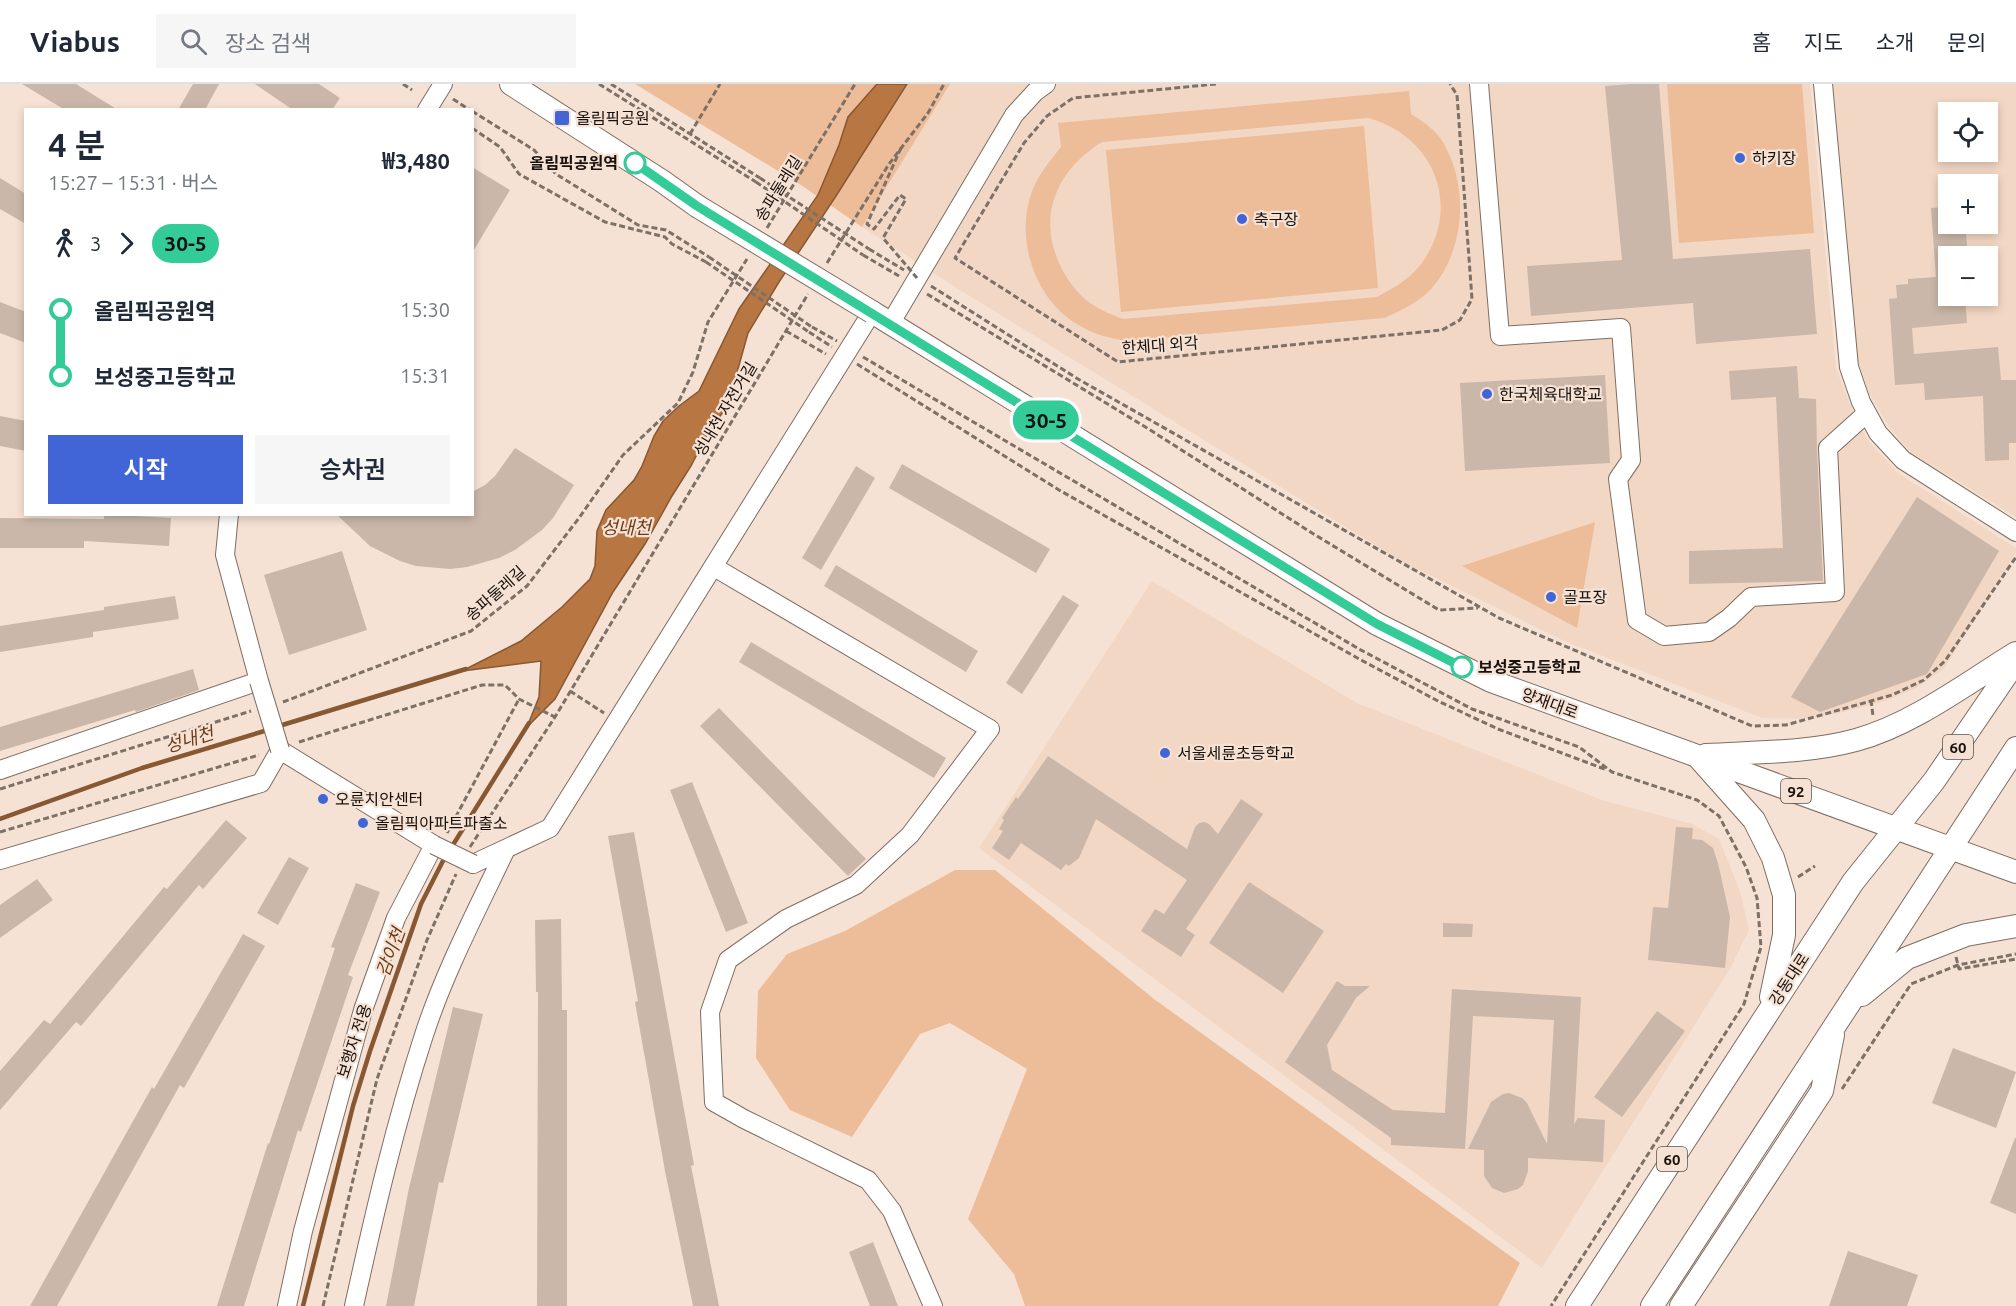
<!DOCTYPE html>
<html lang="ko">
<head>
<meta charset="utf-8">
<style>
  :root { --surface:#fff; --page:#f6f6f7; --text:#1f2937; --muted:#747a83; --line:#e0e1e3; --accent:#4165d7 }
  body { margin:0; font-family:Ubuntu,"Noto Sans KR",sans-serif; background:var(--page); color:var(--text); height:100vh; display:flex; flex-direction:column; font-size:22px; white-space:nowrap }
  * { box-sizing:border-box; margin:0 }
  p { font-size:20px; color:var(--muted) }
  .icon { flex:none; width:33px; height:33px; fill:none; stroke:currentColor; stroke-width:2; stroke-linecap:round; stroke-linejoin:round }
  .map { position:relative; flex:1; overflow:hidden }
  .drawer { position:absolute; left:24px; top:24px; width:450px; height:408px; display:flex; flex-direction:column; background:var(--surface); border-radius:0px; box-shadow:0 3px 9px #0003 }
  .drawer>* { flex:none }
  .badge { padding:0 12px; border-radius:20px; font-size:21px; line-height:39px }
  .buttons { position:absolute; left:1938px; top:18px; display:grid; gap:12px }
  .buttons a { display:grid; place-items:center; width:60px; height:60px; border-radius:0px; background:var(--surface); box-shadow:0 3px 9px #0003; font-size:30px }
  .map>.badge { position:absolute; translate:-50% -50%; box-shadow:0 0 0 3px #fff }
  .legs { display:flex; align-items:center; gap:9px; height:66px; padding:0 24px; font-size:20px }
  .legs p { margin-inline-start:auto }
  .summary { display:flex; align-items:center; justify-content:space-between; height:102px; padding:0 24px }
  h1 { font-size:33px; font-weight:600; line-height:45px }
  .primary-button { display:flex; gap:12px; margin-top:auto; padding:12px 24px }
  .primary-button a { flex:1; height:69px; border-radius:0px; background:var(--accent); color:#fff; font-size:24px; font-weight:600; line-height:69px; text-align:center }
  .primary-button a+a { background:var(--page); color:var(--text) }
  ul { padding:0 24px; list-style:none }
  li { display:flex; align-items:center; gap:21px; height:66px; font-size:22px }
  li i { display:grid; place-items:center; width:9px; height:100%; margin:0 8px; background:currentColor }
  li i::after { content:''; width:15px; height:15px; margin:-8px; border:4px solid; border-radius:50%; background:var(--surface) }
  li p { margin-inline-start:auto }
  li:first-child i { background:linear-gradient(#0000 50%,currentColor 0) }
  li:last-child i { background:linear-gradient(currentColor 50%,#0000 0) }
  header { display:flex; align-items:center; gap:36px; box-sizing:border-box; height:84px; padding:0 30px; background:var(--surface); border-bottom:2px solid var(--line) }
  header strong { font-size:28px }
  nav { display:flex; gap:33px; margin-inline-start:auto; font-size:21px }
  .search { width:420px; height:54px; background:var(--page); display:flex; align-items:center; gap:15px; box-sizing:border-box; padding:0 21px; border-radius:0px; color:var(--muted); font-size:22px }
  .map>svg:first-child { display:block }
  .built { fill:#f2d7c4; fill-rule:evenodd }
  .green { fill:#edbc99; fill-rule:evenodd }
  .water { fill:#b87643; stroke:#885832; stroke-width:1.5 }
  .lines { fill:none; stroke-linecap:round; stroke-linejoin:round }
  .stream { stroke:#885832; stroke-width:4.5 }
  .building { fill:#cab7a9 }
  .minor-casing { stroke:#7f6d61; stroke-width:20 }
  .major-casing { stroke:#7f6d61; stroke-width:24 }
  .path { stroke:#7d7067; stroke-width:3; stroke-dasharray:6 3; stroke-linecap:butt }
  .minor { stroke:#fff; stroke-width:18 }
  .major { stroke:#fff; stroke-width:22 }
  .minor-bridge-casing { stroke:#7f6d61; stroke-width:20; stroke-linecap:butt }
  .major-bridge-casing { stroke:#7f6d61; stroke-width:24; stroke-linecap:butt }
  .path-bridge { stroke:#7d7067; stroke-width:3; stroke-dasharray:6 3; stroke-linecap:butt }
  .minor-bridge { stroke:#fff; stroke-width:18 }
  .major-bridge { stroke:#fff; stroke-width:22 }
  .line-1-casing { stroke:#fff; stroke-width:14 }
  .line-1 { stroke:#3c9; stroke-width:9 }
  .poi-dot { fill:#4165d7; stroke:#f6e2d4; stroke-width:2 }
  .stop-1-dot { fill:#fff; stroke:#3c9; stroke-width:3 }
  .labels { text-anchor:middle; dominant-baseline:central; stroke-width:4.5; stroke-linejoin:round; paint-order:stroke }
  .shield { fill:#f6e2d4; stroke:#5b5048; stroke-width:1.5 }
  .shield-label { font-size:15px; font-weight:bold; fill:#18110c }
  .poi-label { font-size:16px; fill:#18110c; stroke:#f6e2d4; text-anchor:start }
  .stop-label { font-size:16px; font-weight:bold; fill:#18110c; stroke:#f6e2d4; text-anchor:end }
  .street-label { font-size:16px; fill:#18110c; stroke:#f6e2d4 }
  .water-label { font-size:18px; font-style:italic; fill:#6a3d17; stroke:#f6e2d4 }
</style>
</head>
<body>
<header>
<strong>Viabus</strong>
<div class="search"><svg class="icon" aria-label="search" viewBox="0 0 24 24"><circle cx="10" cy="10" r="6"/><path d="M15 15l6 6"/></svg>장소 검색</div>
<nav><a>홈</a><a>지도</a><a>소개</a><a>문의</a></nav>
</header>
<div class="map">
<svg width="2016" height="1222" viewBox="0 0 2016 1222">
  <rect width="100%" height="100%" fill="#f6e2d4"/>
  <path class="built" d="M950,0h860l26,284 20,52 14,23 28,30 118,75v5l-72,116 -28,19 -30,13 -51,13 -37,5 -36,-1 -198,-77 -163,-80 -441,-271 -98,-63z
    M1833,0h183v433l-104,-64 -21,-23 -22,-37 -11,-32zM1948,28h40v40h-40zM1948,100h40v40h-40zM1948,172h40v40h-40z
    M1152,497l205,122 245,97 90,24 27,15 21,52 9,39 -18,37 -189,301 -563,-420z"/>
  <path class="green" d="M635,0h315l-88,143 -61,-42z
    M1667,0h135l12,149 -135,10z
    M1409,7l2,23c13,8 25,16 33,30 24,42 21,101 -8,139 -13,18 -32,26 -52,35l-258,23c-16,-3 -30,-6 -44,-14 -46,-24 -67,-85 -51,-133 6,-18 18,-32 30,-47l-3,-24zM1368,34c64,17 94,85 56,142 -12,18 -29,27 -47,37l-254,22c-11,-4 -23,-9 -33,-16 -10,-7 -18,-17 -24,-27 -32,-52 -13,-104 36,-134z
    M1364,42l14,162 -257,24 -15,-162z
    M1595,438l-18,106 -115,-62z
    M955,786h40l159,129 366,264 -22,43h-473l-11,-32 -46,-55 59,-150 -77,-46 -30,11 -68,103 -62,-27 -34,-52 2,-67 29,-37 58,-23z"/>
  <path class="water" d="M877,0h30l-71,112 -57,86 -31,51 -20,72 -21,30 -16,31 -19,30 -27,48 -32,48 -58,107 -28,28 12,-30 2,-36 -79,10 59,-30 41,-34 28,-28 5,-13 2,-35 9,-21 28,-30 8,-14 12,-30 9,-15 16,-15 20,-15 40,-82 79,-114 21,-50 9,-28z"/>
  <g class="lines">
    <path class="stream" d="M279,642l187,-57
      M0,735l142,-51 129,-39
      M451,764l78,-125
      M303,1222l50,-200 17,-55 51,-147 25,-49"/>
  </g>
  <path class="building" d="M22,0h54l42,26h-53z
    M193,0h26l-14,26h-27z
    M255,0h64l21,14 -8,12h-39z
    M1631,0h28l14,175 137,-10 7,85 -121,10 -3,-41 -162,13 -4,-50 95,-6 -17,-174z
    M472,83l38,23 -38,63z
    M0,94l26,16v30l-26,-15z
    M1948,123v17h17l3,32h-20v40h17l2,27 -55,5 2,26 84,-7 3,33h15v63h-7v17l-24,1 -2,-65 -58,4 -1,-17 -29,2 -6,-86 8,-1 -1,-13 12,-1v-5l28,-2 -5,-69z
    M0,218l26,10v31l-26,-10z
    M1797,282l2,32 17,1 1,50 6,132 -134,3v-33l94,-3 -7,-151 -45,3 -2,-29z
    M1605,291l5,88 -145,8 -5,-88z
    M0,332l26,5v30l-26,-5z
    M515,364l59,37 -21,33 -11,12 -27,20 -16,8 -32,9 -17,2 -34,-3 -16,-5 -30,-15 -34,-32h136v-22l13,-7 10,-9z
    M902,380l148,85 -14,24 -147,-85z
    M856,382l19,12 -54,92 -19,-12z
    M1917,413l82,54 -72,123 -107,38 -29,-15z
    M104,430l67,4 -2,28 -85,-5v7h-84v-30l104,1z
    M342,467l25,79 -78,25 -25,-80z
    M836,481l142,86 -12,21 -142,-86z
    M1063,511l16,10 -57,89 -16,-11z
    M175,512l4,23 -86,13v5l-93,15v-26l104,-16v-3z
    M751,558l195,116 -12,20 -195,-116z
    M193,585l6,21 -63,22 -1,-2 -135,41v-24z
    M719,624l147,151 -18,17 -148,-150z
    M1048,672l139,93 8,-22 4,-4 5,-1 5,2 9,10 23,-35 22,15 -77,115 9,6 -14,22 -40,-26 14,-22 9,5 23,-34 -91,-61 -17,39 -10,8 -3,-2 -5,6 -40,-27 -12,17 -17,-12 11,-17 -4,-2 5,-9 -2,-2 14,-21 2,2z
    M692,698l56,141 -22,9 -56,-142z
    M226,736l21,18 -44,51 -4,-4 -118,141 -5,-4 -76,88v-39l44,-51 6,4 114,-137 3,2z
    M1676,743l17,1 -1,11 10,1 11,8 5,15 12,54 -5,51 -77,-8 5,-53 15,1z
    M634,748l60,333 -3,1 28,140h-26l-28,-135 -30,-169 3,-1 -30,-165z
    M289,773l20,11 -31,57 -21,-12z
    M37,795l16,21 -53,38v-33z
    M1249,798l75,49 -41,62 -74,-50z
    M356,799l24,9 -32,83 5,2 -52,155 -3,-2 -54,176h-27l51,-163 1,1 66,-196 -4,-1z
    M561,835l1,91h5v296h-30l1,-314h-2l-1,-72z
    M1443,839l30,1 -1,13h-29z
    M243,850l22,12 -81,142 -4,-3 -123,221h-27l122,-219 2,2z
    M1337,897l8,5h25l-14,12 -29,47 5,25 61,40 52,3 7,-124 129,8 -7,127 4,-6 27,2 -2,42 -75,-4v13l-5,14 -5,4 -14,4 -12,-5 -8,-12v-26l-16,-1 23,-47 12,-8 6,-1 13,5 5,5 20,41 7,-124 -81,-4 -8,133 -74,-4v-7l-106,-76z
    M453,923l30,7 -40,169 -4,-1 -25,124h-28l23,-118z
    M1657,927l28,20 -63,86 -28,-20z
    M1953,964l63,24 -20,56 -64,-25z
    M2015,1054h1v76l-26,-11z
    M873,1158l25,64h-28l-21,-54z
    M1848,1167l70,24 -11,31h-78z"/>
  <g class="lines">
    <defs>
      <path id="minor" d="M1479,0l21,252 121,-8 10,132 -13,19 19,141 27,16 45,-4 20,-14 22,-21 84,-5 -7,-144 39,-35
        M1823,0l26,283 12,35 17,31 25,27 113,72
        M427,26l16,-26
        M890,240l124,-209 21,-23 11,-8
        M714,483l276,162 -80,106 -54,50 -70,34 -58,41 -18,52 4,90 30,17 124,61 24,31 41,95
        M0,686l259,-89 -34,-126 4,-41
        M0,776l261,-77 19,-33 154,95 -38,73 -33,92 -60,221 -16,75
        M473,780l77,-36 322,-516
        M354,1222c20,-91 41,-182 70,-271 20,-62 53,-125 81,-184"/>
      <path id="major" d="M511,0l151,97 35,25
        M872,228l505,312 114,57 525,191
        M1706,671c50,-3 102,-2 150,-15 56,-15 111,-57 160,-87
        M1697,672l57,64 19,38 11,37v40l-13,62
        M1862,911l45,-37 59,-23 50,-9
        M1577,1222l276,-424 81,-101 82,-120
        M1652,1222l364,-558
        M1681,1222l141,-215 11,-56"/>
    </defs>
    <use href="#minor" class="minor-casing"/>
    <use href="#major" class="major-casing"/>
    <path class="path" d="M403,0l9,6
      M599,0l157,98
      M611,0l149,94
      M1216,0l-143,14 -26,18 -23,27 -69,115 163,104 324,-32 18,-10 12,-21 -15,-204 -7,-11
      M453,15l17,11
      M472,27l62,39 22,24 82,51 28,5 43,27
      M472,44l28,19 19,27 86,48 60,15 7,7 34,18
      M690,50l30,-50
      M767,144l88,-144
      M869,165l35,21
      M863,171l36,21
      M827,179l62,-99 39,-51 16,-29
      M931,202l147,93 421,239 253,108 34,-1 106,-30 32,-15 21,-19 71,-104
      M927,210l220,134 165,105 127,77 39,-2
      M812,243l25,14
      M786,247l40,23
      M809,248l23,15
      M863,273l496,292 113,60 107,38 33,25 85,28 22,16 27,51 11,31 4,49 -17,57 -193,302
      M857,280l202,126 302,170 77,41 60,28 109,41
      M570,607l34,22
      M1871,616l2,16
      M283,618l188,-71 56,-45 52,-68 44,-63 55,-52 15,-31 15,-50 39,-63
      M299,658l183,-57h23l14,14 36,18
      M0,705l251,-78
      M0,748l259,-77
      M447,749l72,-134
      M470,763l85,-130 253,-423
      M1798,793l17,-11
      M1956,873l3,12 57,-10
      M1842,1005l69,-105 47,-19 58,-11
      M323,1222l54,-227 50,-139 29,-66"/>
    <use href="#minor" class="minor"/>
    <use href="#major" class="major"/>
    <defs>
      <path id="minor-bridge" d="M259,597l21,69
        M434,761l39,19"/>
      <path id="major-bridge" d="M697,122l175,106"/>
    </defs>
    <use href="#minor-bridge" class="minor-bridge-casing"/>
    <use href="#major-bridge" class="major-bridge-casing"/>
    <path class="path-bridge" d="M901,64l-34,76 7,5 26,-34 6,4 -23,39 34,40
      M760,94l109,71
      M756,98l107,73
      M709,173l103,70
      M706,178l103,70"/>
    <use href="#minor-bridge" class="minor-bridge"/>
    <use href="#major-bridge" class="major-bridge"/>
  </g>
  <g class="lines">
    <defs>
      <path id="line-1" d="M635,79l62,43 680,418 85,43"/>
    </defs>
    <use href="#line-1" class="line-1-casing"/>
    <use href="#line-1" class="line-1"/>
  </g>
  <g class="poi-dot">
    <rect x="554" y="26" width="16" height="16" rx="3"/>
    <circle cx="1740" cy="74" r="6"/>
    <circle cx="1242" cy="135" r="6"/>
    <circle cx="1487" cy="310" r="6"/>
    <circle cx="1551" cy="513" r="6"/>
    <circle cx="1165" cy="669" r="6"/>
    <circle cx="323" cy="715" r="6"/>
    <circle cx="363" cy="739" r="6"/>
  </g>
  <g class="stop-1-dot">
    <circle cx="635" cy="79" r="10"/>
    <circle cx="1462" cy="583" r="10"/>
  </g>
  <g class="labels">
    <g class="shield">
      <rect x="1943" y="651" width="30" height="24" rx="4.5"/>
      <rect x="1781" y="695" width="30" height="24" rx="4.5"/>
      <rect x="1657" y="1063" width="30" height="24" rx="4.5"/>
    </g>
    <g class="shield-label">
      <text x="1958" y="663">60</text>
      <text x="1796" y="707">92</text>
      <text x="1672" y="1075">60</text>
    </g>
    <g class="poi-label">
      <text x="576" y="34">올림픽공원</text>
      <text x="1752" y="74">하키장</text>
      <text x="1254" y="135">축구장</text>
      <text x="1499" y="310">한국체육대학교</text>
      <text x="1563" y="513">골프장</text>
      <text x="1177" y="669">서울세륜초등학교</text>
      <text x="335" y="715">오륜치안센터</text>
      <text x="375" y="739">올림픽아파트파출소</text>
    </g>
    <g class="stop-label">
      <text x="618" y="79">올림픽공원역</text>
      <text x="1478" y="583" text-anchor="start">보성중고등학교</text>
    </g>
    <g class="street-label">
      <text transform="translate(778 104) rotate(-58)">송파둘레길</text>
      <text transform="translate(1160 261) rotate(-4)">한체대 외각</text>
      <text transform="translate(725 325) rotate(-59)">성내천 자전거길</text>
      <text transform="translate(495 509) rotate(-41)">송파둘레길</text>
      <text transform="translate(1550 619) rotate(20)">양재대로</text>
      <text transform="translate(1789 895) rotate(-57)">강동대로</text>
      <text transform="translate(354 957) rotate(-72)">보행자 전용</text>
    </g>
    <g class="water-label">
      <text x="626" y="443">성내천</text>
      <text transform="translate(189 655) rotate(-17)">성내천</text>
      <text transform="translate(390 868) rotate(-70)">감이천</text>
    </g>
  </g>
</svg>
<div class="buttons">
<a><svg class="icon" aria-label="locate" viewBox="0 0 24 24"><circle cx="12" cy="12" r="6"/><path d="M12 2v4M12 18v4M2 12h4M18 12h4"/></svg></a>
<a>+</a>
<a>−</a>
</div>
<b class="badge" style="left:1046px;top:336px;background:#3c9;color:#111">30-5</b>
<section class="drawer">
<div class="summary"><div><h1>4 분</h1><p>15:27 – 15:31 · 버스</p></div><b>₩3,480</b></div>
<div class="legs"><svg class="icon" aria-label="walk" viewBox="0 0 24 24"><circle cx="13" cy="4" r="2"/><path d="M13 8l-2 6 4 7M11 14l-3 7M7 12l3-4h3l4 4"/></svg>3<svg class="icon" aria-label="forward" viewBox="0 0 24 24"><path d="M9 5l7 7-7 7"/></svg><b class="badge" style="background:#3c9;color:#111">30-5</b></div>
<ul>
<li><i style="color:#3c9"></i><b>올림픽공원역</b><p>15:30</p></li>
<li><i style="color:#3c9"></i><b>보성중고등학교</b><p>15:31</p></li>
</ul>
<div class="primary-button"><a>시작</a><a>승차권</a></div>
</section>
</div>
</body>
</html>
